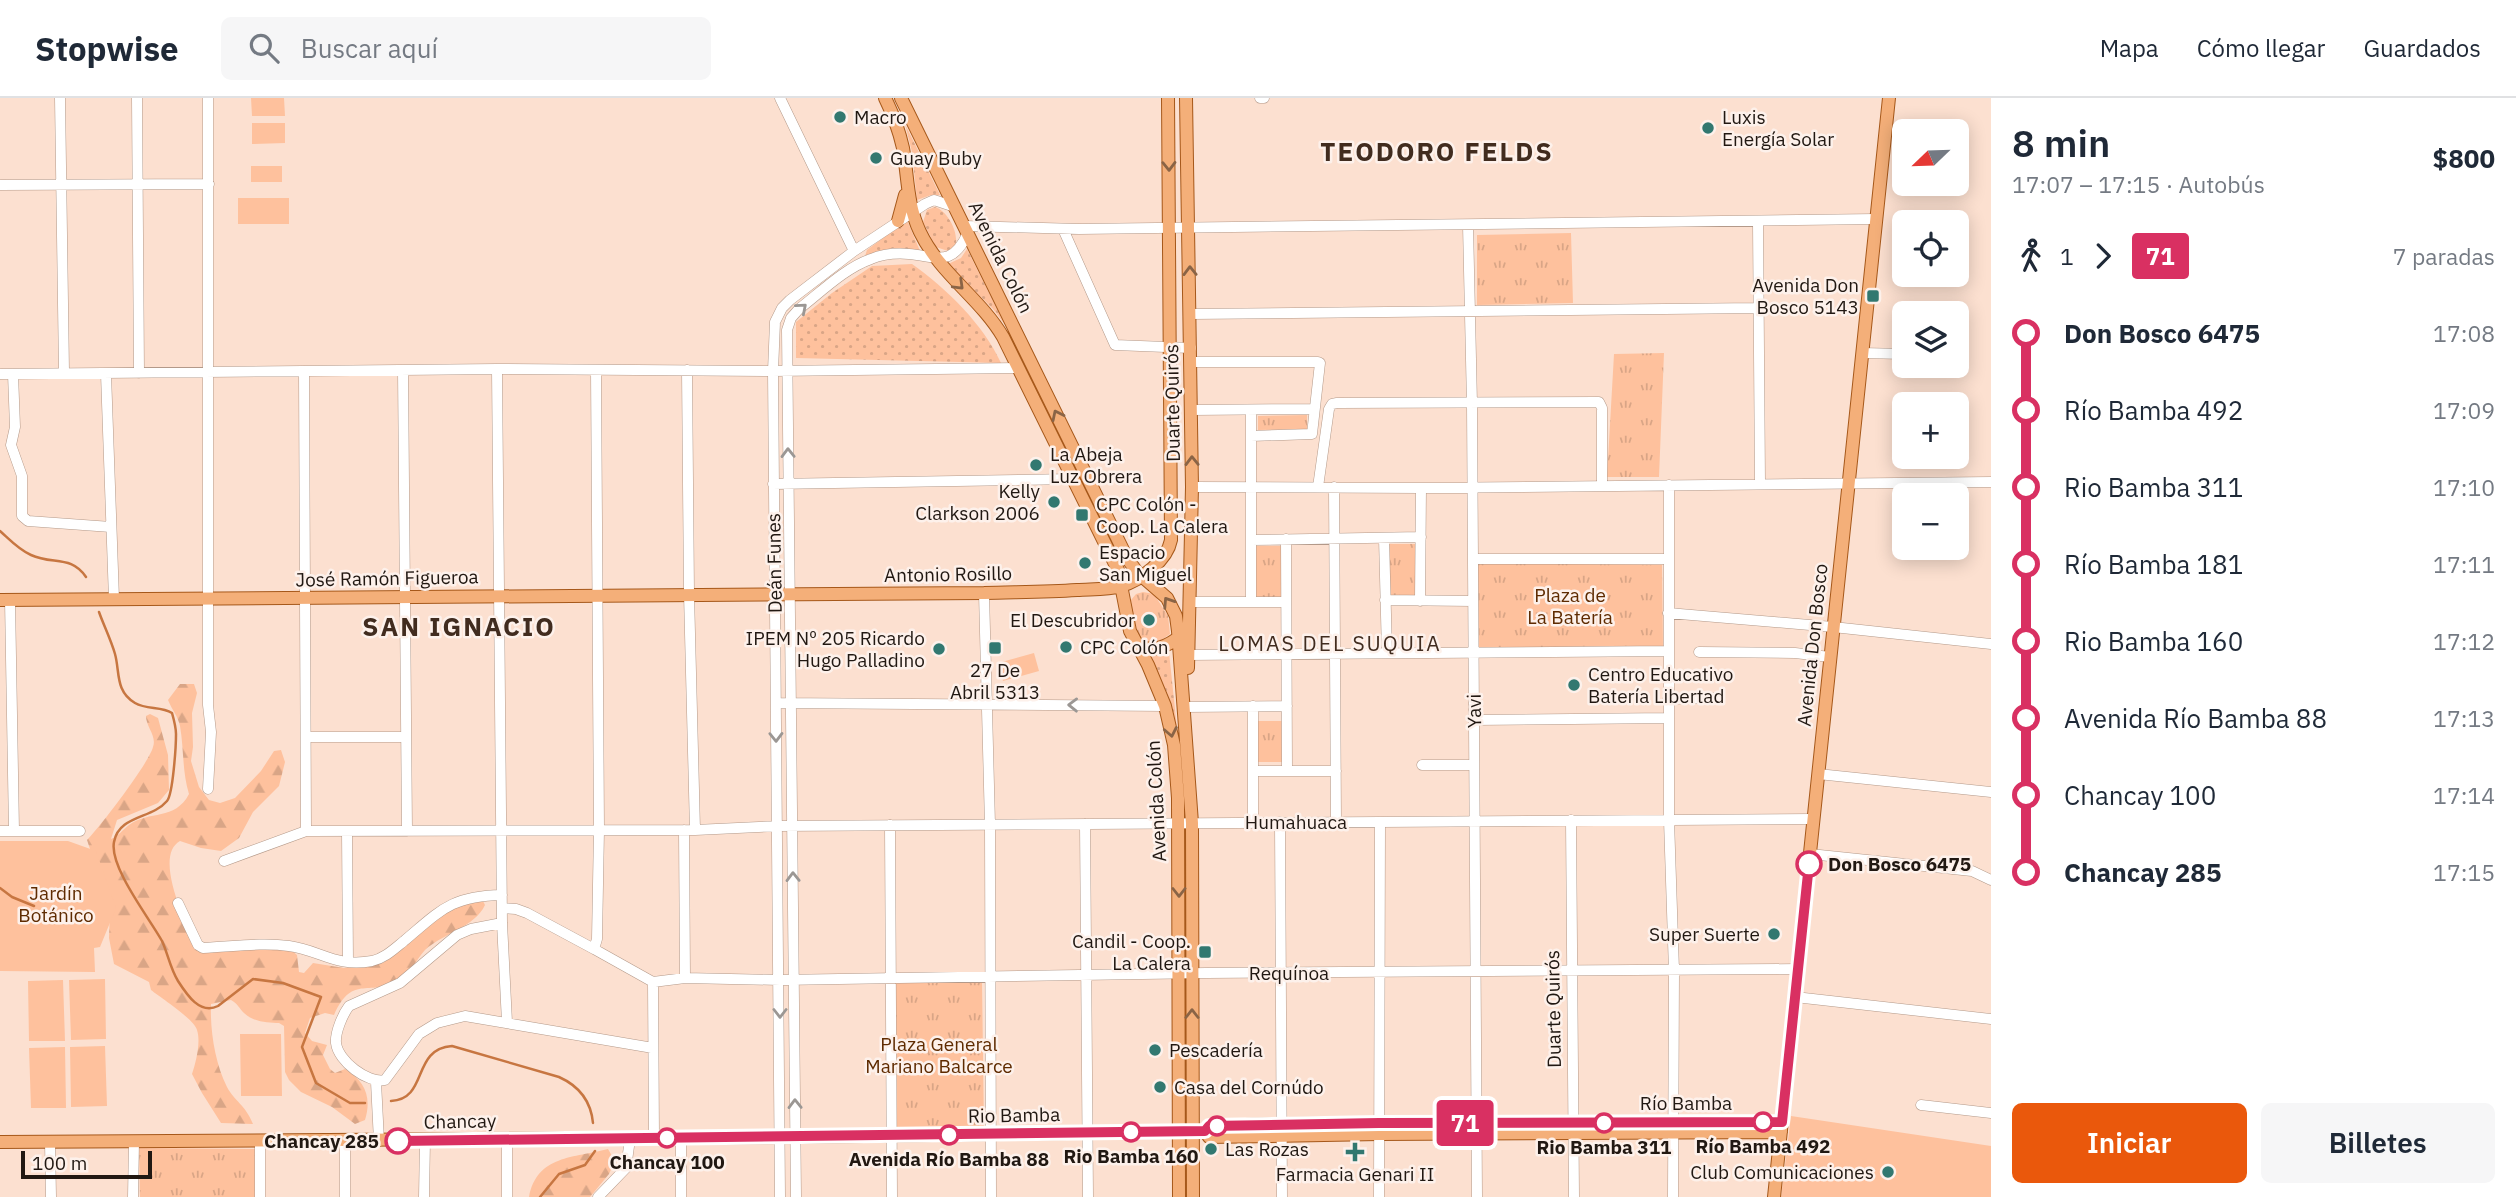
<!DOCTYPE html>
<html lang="es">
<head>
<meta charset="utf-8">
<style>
  :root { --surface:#fff; --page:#f6f6f7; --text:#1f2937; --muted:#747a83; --line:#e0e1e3; --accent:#ea580c }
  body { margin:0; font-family:"IBM Plex Sans",sans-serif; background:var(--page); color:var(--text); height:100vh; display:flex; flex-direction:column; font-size:26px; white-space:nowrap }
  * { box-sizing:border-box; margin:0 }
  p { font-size:23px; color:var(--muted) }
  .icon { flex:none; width:38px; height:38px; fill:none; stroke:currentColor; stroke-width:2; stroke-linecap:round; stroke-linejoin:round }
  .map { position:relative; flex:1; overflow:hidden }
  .side { display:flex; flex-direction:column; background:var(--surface); width:525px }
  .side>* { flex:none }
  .badge { padding:0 14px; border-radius:5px; font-size:24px; line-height:46px }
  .needle { width:46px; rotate:247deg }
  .controls { position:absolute; left:1892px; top:21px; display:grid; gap:14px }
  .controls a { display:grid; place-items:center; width:77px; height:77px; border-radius:10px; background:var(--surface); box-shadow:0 4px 18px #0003; font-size:35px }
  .scale { position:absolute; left:21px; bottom:18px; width:131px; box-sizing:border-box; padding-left:7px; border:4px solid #211812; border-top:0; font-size:19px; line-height:24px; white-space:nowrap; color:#211812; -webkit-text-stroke:5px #fdf1eb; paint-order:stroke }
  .map>.badge { position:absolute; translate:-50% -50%; box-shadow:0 0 0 4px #fff }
  .legs { display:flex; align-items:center; gap:10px; height:77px; padding:0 21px; font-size:23px }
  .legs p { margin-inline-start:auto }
  .head { display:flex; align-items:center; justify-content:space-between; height:119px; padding:0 21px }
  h1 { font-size:38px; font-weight:600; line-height:52px }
  .button { display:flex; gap:14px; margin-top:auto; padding:14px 21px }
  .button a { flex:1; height:80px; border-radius:10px; background:var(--accent); color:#fff; font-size:28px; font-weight:600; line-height:80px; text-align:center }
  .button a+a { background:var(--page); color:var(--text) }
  ul { padding:0 21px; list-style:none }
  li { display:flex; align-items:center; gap:24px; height:77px; font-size:26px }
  li i { display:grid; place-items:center; width:10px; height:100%; margin:0 9px; background:currentColor }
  li i::after { content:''; width:18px; height:18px; margin:-9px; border:5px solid; border-radius:50%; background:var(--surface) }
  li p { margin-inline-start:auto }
  li:first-child i { background:linear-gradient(#0000 50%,currentColor 0) }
  li:last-child i { background:linear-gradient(currentColor 50%,#0000 0) }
  header { display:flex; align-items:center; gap:42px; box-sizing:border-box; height:98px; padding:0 35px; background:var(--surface); border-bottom:2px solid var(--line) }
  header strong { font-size:33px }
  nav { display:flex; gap:38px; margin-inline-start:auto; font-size:24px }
  .search { width:490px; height:63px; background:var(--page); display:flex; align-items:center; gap:18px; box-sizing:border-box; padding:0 24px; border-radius:10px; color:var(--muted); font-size:26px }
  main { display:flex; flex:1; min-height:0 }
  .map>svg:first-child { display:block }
  .grass { fill:url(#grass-dots) }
  .forest { fill:url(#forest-firs) }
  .park { fill:url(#park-tufts) }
  .garden { fill:#fec19d }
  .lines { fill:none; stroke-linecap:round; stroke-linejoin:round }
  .stream { stroke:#c77641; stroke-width:2.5 }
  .minor-casing { stroke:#b39989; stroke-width:11 }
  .major-casing { stroke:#a6581a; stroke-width:14 }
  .minor { stroke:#fff; stroke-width:10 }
  .major { stroke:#f4af79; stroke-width:12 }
  .oneway { stroke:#8a6446 }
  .oneway2 { stroke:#9b9794 }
  .line-1-casing { stroke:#fff; stroke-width:16 }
  .line-1 { stroke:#d93062; stroke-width:10 }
  .poi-dot { fill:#327870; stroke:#fdf1eb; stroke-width:2.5 }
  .stop-1-dot { fill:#fff; stroke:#d93062; stroke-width:3.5 }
  .labels { text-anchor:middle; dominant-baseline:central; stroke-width:5; stroke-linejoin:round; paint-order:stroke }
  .poi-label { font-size:19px; fill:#211812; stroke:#fdf1eb; text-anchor:start }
  .street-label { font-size:19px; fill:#211812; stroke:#fdf1eb }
  .park-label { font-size:19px; fill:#5f2b00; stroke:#fdf1eb }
  .stop-label { font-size:19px; font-weight:bold; fill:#211812; stroke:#fdf1eb }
  .neighbourhood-label { font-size:21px; letter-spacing:2px; fill:#412c1f; stroke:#fdf1eb }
  .district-label { font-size:26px; font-weight:bold; letter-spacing:2px; fill:#412c1f; stroke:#fdf1eb }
</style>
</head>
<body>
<header>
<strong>Stopwise</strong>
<div class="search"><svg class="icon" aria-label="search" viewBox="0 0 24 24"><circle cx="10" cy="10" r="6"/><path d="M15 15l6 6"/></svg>Buscar aquí</div>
<nav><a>Mapa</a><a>Cómo llegar</a><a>Guardados</a></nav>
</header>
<main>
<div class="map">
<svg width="1991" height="1099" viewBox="0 0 1991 1099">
  <defs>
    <pattern id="grass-dots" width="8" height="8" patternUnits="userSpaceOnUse" patternTransform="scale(1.75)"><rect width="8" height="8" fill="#fec19d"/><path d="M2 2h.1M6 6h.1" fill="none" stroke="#d9a586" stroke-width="1.8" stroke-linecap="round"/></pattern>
    <pattern id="forest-firs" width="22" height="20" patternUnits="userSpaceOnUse" patternTransform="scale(1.75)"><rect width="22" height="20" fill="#fec19d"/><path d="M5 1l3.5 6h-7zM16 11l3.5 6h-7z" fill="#d9a586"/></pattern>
    <pattern id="park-tufts" width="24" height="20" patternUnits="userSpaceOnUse" patternTransform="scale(1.75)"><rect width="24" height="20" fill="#fec19d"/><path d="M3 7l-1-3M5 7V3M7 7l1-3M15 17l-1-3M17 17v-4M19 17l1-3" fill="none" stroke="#d9a586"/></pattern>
  </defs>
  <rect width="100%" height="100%" fill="#fce0d0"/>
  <path class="grass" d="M905,26l35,71h-9l-14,5 -5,-48z
    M935,109c13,4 25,27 20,40l-7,4 -12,-4 -13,-25 4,-12z
    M907,122l13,31 -27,-3 -28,8 2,-6z
    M967,151l38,76 -12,-16 -45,-45 13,-6z
    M912,166c35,25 71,60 89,99l-205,-5v-36l36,-29 40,-27z
    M1169,554l11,105 -12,-62 -18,-39h10z"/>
  <path class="forest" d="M180,586h14l3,9 -5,20 1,34 -2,14 8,26 10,13 11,3 15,-5 26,-27 13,-20 7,-1 4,12 -6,24 -26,26 -14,26 -18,13 -20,-3 -21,-7c-27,15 6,82 15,103l95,5 7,6 2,17 5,1 9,-10 31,5 39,-5 69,-57 31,-5 2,4c-10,22 -43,29 -60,45 -8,9 -14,22 -25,29 -29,20 -47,-7 -66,36l-9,-2 -15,5 -5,15 7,8 15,4 -4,10 7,14 5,4 10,-4c20,12 27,28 20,51l-10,4 -23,-17 -31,-15 -12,-12 -4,-8 -1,-46 -5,-3c-11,0 -26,-1 -35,-10 -5,-5 -6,-9 -13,-13l-20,4c-1,27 4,59 16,83 8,15 18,17 26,37l-32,-1 -19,-30 -10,-19c4,-12 9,-32 5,-44 -3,-11 -36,-32 -46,-40l-2,-8 -35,-18 -5,-26 1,-29 -23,-69c13,-13 62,-77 66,-93 4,-11 -7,-20 -7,-31l4,-2 8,4 10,37 1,35 -11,13 -41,17 -6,19c8,-3 11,-9 18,-14 20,-15 46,-4 60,-31 -7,-23 -5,-45 -9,-68 -2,-10 -8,-16 -12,-26z
    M608,1051l7,12 -6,13 -19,23h-61c8,-42 45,-39 79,-48z"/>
  <path class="park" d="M1571,135l2,70 -96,2v-70z
    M1664,255l-5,124h-52l7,-123z
    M1307,317v14l-49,1v-14z
    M1389,446h28v52h-28z
    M1255,448h28l1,51 -28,1z
    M1478,465l184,2 1,83 -185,-1z
    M1143,494l11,2 14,22 2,18 -13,9 -17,-2 -8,-19 -1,-22 5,-6z
    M1258,623h24v41h-24z
    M982,883l2,148 -87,1 -2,-148z
    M139,1050l118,1v48h-117z"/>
  <path class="garden" d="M251,0h33l1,18h-33z
    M252,25h33v20l-33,1z
    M251,68h31v16h-31z
    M238,100h51v26h-51z
    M1034,555l5,18 -36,10 -5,-18z
    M0,743h68l28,10 20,57 -16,39 -6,1 1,24 -95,-1z
    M105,881l1,60 -35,1 -2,-60z
    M63,882l2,61h-36l-1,-60z
    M240,936h41l1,62h-41z
    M105,948l2,60 -36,1 -1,-60z
    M65,949l1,61h-35l-2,-60z
    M1791,1018l200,30v51h-210z"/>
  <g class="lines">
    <path class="stream" d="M0,433c10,9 19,19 31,24 22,10 40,0 55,22
      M99,514c5,14 12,28 16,42 5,18 0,37 20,49 12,7 26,3 37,10 2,7 4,14 4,21 0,12 -3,60 -9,67 -15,18 -48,14 -53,41 -5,25 36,77 48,99 6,13 8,27 16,40 9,14 22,34 40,25l35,-27 30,4 38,14 -19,50 14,36 34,20h15
      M0,790l12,9 22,9
      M391,1003c38,-2 20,-52 61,-55l107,31c20,9 32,25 34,46
      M540,1099l19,-23 26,-9 10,-14"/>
    <defs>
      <path id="minor" d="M60,0l4,274
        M137,0l2,275
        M208,0v607l3,27 -3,57
        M780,0l74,153
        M1260,0h4
        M0,87l209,-1
        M1758,124l2,261
        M1468,127l4,179 5,793
        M964,128l115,3 797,-10
        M1063,131l52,116 76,3
        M1191,216l567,-6
        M1862,255l42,1
        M1956,256h5
        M1191,264h127l2,1 -8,71 -61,2
        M497,271l5,554 5,99
        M403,272l4,461
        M596,272l3,460 -2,109 -3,10 59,33 1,156
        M687,272l2,224 6,236
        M304,273l2,460
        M0,276l497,-5 276,2 245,-3
        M13,276l2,53 -4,18 11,31v40l6,5 83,6
        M106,276l8,225
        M1192,312l122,-1
        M773,386l300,-5
        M1669,387v335l5,151 -1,226
        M1192,389l229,1 570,-6
        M1318,389l11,-78 3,-5 5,-1 262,-1 3,6v78
        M1334,389l2,335
        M1384,440l3,115
        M1286,441l1,232
        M1251,442l170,-3
        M1473,461h195
        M984,495l6,232 1,372
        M10,502l4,231
        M1385,502l88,1
        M1420,503l1,-113
        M1191,504h95
        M1251,504v-192
        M1668,515l165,14 158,17
        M1186,552l2,5 480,-4
        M1699,554l96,1 35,4
        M1668,601l49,-1
        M776,605l389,3
        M1253,608v117
        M1185,609l102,-1
        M1474,622l195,-2
        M306,639h100
        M1422,667h52
        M1253,673h83
        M1818,676l173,18
        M1571,722l3,377
        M1280,724l2,375
        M1085,726l3,373
        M890,727l2,372
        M684,732l1,148
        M0,733h80
        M347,733l1,131
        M1810,756l162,17 19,9
        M224,763l82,-30 389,-1 83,-4 1035,-7
        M178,805l20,42 5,3c28,-1 58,-6 86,-2 31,4 47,22 83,15 13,-3 22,-12 32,-20 37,-31 47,-45 98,-46
        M502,810l14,1 11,4 67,36
        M502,825l-31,6 -14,6 -57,48 -51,23c-6,8 -14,26 -13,37 2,18 32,41 49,37l34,-46 18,-11 28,-7 188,32
        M653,884l32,-4 95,2 426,-7 592,-4
        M1795,899l196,22
        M376,984l3,59
        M1921,1007l70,8
        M681,1040v59
        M507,1042v57
        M50,1044l1,55
        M260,1044v55
        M133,1099l1,-56
        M345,1099v-56
        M424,1099l1,-57
        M598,1099l28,-29 4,-29
        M780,1099l-7,-826 2,-49 7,-14 8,-8 64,-49 71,-47 9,-4 21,7
        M796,1099l-9,-867 4,-12 8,-9c22,-17 46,-41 72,-50 12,-5 26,-6 38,-5 30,3 43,13 59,-21
        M1379,1099l1,-375"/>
      <path id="major" d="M885,0c8,16 14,32 18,50 5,29 4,57 17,84 20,42 60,66 83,105l115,233 12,61 18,34 17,41 9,39 4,53 1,399
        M901,0l226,460 10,14 30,26 9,18 2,15 14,192 1,374
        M1186,0l6,389 -4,181
        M898,123l7,-26
        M0,502l984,-7c31,-1 62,-1 93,-3 15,-1 30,0 44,-4 20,-6 46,-25 50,-46l-3,-442
        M1138,548c16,7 30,0 44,-11
        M1205,1033l4,6 170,-3 402,-2
        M0,1044l795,-5 410,-6 4,-5 73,-2 500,-2
        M1774,1099l115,-1099"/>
    </defs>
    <use href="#minor" class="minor-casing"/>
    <use href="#major" class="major-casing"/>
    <use href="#minor" class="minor"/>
    <use href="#major" class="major"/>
  </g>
  <defs><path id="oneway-chevron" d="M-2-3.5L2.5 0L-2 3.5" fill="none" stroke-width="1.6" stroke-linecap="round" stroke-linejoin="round" transform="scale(1.75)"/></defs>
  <g class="oneway">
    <use href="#oneway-chevron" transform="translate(1169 68) rotate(89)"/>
    <use href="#oneway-chevron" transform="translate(1190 173) rotate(-91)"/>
    <use href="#oneway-chevron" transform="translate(959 187) rotate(44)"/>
    <use href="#oneway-chevron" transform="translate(1057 317) rotate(-116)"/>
    <use href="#oneway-chevron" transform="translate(1192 363) rotate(-91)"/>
    <use href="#oneway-chevron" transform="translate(1168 504) rotate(-123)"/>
    <use href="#oneway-chevron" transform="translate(1171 634) rotate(79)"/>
    <use href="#oneway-chevron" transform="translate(1179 794) rotate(90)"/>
    <use href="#oneway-chevron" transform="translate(1192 916) rotate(-90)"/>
  </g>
  <g class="oneway2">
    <use href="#oneway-chevron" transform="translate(802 210) rotate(-41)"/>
    <use href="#oneway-chevron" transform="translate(788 355) rotate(-91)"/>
    <use href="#oneway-chevron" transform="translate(1073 607) rotate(-179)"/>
    <use href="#oneway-chevron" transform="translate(776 639) rotate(89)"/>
    <use href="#oneway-chevron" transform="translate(793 779) rotate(-91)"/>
    <use href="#oneway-chevron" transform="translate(780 915) rotate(90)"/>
    <use href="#oneway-chevron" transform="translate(795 1006) rotate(-91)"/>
  </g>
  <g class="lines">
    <defs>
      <path id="line-1" d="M398,1043l807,-10 4,-5 170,-3 403,-1 27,-258"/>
    </defs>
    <use href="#line-1" class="line-1-casing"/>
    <use href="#line-1" class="line-1"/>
  </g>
  <g class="poi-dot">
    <circle cx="840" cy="19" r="7"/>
    <circle cx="1708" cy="30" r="7"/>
    <circle cx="876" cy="60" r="7"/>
    <rect x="1866" y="191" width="14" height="14" rx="3.5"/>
    <circle cx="1036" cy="367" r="7"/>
    <circle cx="1054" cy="404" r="7"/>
    <rect x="1075" y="410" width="14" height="14" rx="3.5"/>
    <circle cx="1085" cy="465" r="7"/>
    <circle cx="1149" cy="522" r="7"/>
    <circle cx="1066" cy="549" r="7"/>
    <rect x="988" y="543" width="14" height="14" rx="3.5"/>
    <circle cx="939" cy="551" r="7"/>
    <circle cx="1574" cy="587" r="7"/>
    <circle cx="1774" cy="836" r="7"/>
    <rect x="1198" y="847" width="14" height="14" rx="3.5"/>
    <circle cx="1155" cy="952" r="7"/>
    <circle cx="1160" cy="989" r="7"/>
    <circle cx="1211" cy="1051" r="7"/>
    <path d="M1351.5 1043.5h7v7h7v7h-7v7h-7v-7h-7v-7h7z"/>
    <circle cx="1888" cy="1074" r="7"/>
  </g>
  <g class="stop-1-dot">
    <circle cx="1809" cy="766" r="12"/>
    <circle cx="1763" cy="1024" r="9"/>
    <circle cx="1604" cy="1025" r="9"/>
    <circle cx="1217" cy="1028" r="9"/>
    <circle cx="1131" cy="1034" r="9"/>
    <circle cx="949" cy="1037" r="9"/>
    <circle cx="667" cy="1040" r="9"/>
    <circle cx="398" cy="1043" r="12"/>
  </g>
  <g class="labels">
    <g class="poi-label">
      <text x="854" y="19">Macro</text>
      <text x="1722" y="19">Luxis<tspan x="1722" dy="22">Energía Solar</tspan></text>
      <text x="890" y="60">Guay Buby</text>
      <text x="1859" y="187" text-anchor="end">Avenida Don<tspan x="1859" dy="22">Bosco 5143</tspan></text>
      <text x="1050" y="356">La Abeja<tspan x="1050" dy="22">Luz Obrera</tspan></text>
      <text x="1040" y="393" text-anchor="end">Kelly<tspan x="1040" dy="22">Clarkson 2006</tspan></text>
      <text x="1096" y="406">CPC Colón -<tspan x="1096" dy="22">Coop. La Calera</tspan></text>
      <text x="1099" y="454">Espacio<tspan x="1099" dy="22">San Miguel</tspan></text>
      <text x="1135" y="522" text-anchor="end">El Descubridor</text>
      <text x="925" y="540" text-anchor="end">IPEM Nº 205 Ricardo<tspan x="925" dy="22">Hugo Palladino</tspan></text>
      <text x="1080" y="549">CPC Colón</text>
      <text x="995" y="572" text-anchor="middle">27 De<tspan x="995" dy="22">Abril 5313</tspan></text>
      <text x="1588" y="576">Centro Educativo<tspan x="1588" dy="22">Batería Libertad</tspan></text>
      <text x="1760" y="836" text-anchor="end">Super Suerte</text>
      <text x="1191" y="843" text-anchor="end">Candil - Coop.<tspan x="1191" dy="22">La Calera</tspan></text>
      <text x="1169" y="952">Pescadería</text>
      <text x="1174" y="989">Casa del Cornúdo</text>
      <text x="1225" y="1051">Las Rozas</text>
      <text x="1874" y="1074" text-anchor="end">Club Comunicaciones</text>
      <text x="1355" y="1076" text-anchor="middle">Farmacia Genari II</text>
    </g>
    <g class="street-label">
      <text transform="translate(1001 159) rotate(64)">Avenida Colón</text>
      <text transform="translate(1172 305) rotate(-91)">Duarte Quirós</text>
      <text transform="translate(774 465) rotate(-91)">Deán Funes</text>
      <text transform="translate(948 476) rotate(-1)">Antonio Rosillo</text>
      <text transform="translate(387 480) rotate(-1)">José Ramón Figueroa</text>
      <text transform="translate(1812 547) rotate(-84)">Avenida Don Bosco</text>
      <text transform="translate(1474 613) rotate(-91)">Yavi</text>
      <text transform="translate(1156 703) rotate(-93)">Avenida Colón</text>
      <text x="1296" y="724">Humahuaca</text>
      <text x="1289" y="875">Requínoa</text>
      <text transform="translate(1553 911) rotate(-91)">Duarte Quirós</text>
      <text x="1686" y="1005">Río Bamba</text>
      <text transform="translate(1014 1017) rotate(-1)">Rio Bamba</text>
      <text transform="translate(460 1023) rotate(-1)">Chancay</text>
    </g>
    <g class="park-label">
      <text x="1570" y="497">Plaza de<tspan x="1570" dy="22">La Batería</tspan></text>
      <text x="56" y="795">Jardín<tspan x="56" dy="22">Botánico</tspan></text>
      <text x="939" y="946">Plaza General<tspan x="939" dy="22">Mariano Balcarce</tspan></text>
    </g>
    <g class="stop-label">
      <text x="1828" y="766" text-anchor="start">Don Bosco 6475</text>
      <text x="379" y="1043" text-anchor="end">Chancay 285</text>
      <text x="1763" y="1048">Río Bamba 492</text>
      <text x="1604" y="1049">Rio Bamba 311</text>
      <text x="1131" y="1058">Rio Bamba 160</text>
      <text x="949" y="1061">Avenida Río Bamba 88</text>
      <text x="667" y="1064">Chancay 100</text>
    </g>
    <g class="neighbourhood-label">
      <text x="1330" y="545">LOMAS DEL SUQUIA</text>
    </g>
    <g class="district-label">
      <text x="1437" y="53">TEODORO FELDS</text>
      <text x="459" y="528">SAN IGNACIO</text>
    </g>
  </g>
</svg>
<div class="controls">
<a><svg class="needle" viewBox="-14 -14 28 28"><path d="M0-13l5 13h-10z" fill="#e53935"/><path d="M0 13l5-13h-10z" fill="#747a83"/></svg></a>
<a><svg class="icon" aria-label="locate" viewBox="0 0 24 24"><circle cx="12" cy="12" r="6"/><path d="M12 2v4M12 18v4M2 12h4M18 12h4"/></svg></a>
<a><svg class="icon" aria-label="layers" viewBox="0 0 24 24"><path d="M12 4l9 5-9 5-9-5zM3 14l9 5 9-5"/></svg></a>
<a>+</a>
<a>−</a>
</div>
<div class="scale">100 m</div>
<b class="badge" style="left:1465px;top:1025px;background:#d93062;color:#fff">71</b>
</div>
<section class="side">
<div class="head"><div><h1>8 min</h1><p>17:07 – 17:15 · Autobús</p></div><b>$800</b></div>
<div class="legs"><svg class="icon" aria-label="walk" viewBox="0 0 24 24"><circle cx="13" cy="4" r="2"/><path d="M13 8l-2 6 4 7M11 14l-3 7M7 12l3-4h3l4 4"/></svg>1<svg class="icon" aria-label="forward" viewBox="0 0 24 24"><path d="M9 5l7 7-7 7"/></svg><b class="badge" style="background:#d93062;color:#fff">71</b><p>7 paradas</p></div>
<ul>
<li><i style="color:#d93062"></i><b>Don Bosco 6475</b><p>17:08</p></li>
<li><i style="color:#d93062"></i><span>Río Bamba 492</span><p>17:09</p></li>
<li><i style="color:#d93062"></i><span>Rio Bamba 311</span><p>17:10</p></li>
<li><i style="color:#d93062"></i><span>Río Bamba 181</span><p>17:11</p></li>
<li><i style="color:#d93062"></i><span>Rio Bamba 160</span><p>17:12</p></li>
<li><i style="color:#d93062"></i><span>Avenida Río Bamba 88</span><p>17:13</p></li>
<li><i style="color:#d93062"></i><span>Chancay 100</span><p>17:14</p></li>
<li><i style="color:#d93062"></i><b>Chancay 285</b><p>17:15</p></li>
</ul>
<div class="button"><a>Iniciar</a><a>Billetes</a></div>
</section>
</main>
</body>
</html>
